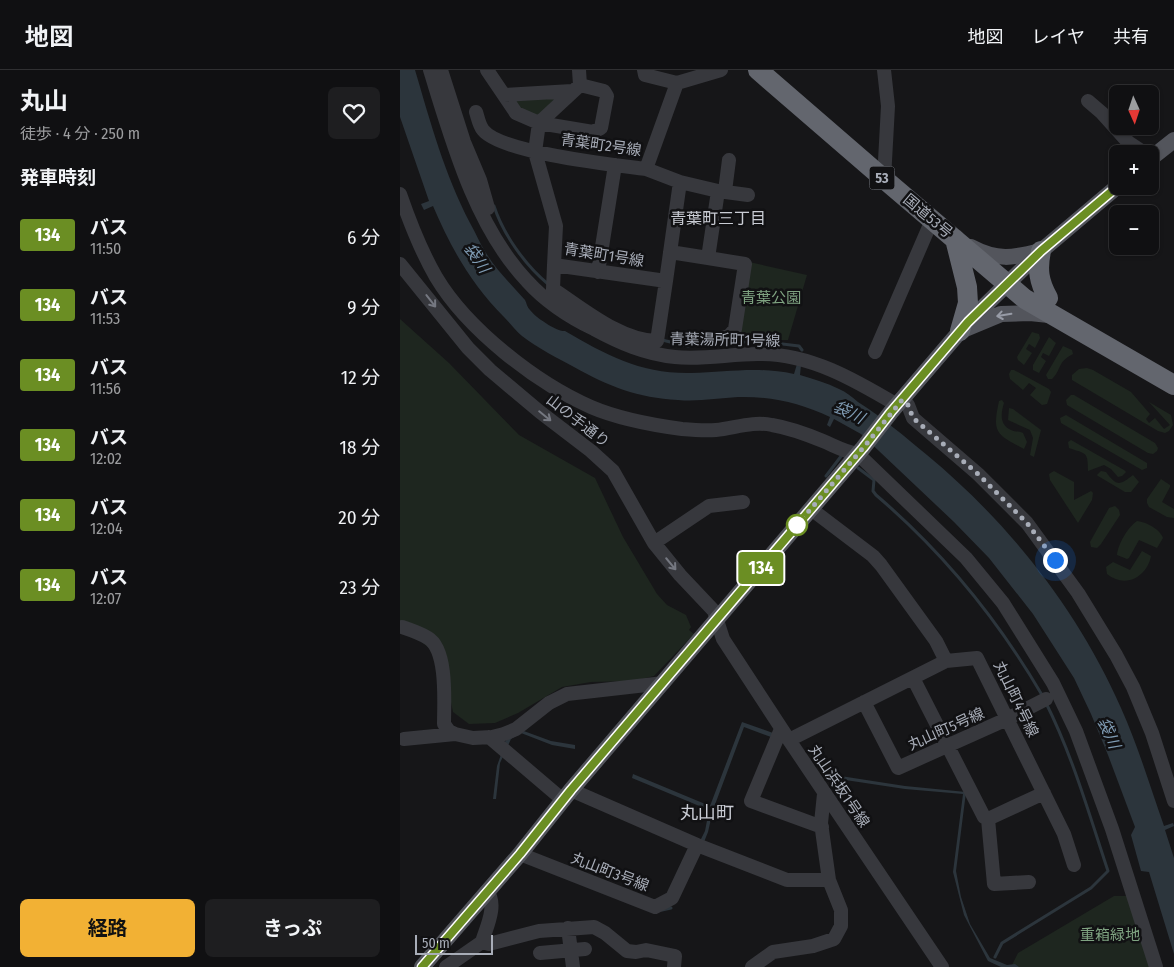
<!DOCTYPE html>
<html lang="ja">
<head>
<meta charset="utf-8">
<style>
  :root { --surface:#101012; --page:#1e1e20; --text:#f1f3f6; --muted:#9c9d9f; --line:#303032; --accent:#f2b134 }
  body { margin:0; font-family:"Fira Sans Condensed","Noto Sans JP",sans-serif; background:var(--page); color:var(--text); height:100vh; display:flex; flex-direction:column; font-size:19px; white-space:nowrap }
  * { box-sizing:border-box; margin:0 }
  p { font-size:16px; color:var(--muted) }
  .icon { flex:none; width:28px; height:28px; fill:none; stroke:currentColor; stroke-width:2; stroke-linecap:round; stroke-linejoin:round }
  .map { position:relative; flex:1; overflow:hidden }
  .details { display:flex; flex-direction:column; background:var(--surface); width:400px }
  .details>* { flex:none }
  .badge { padding:0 10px; border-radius:4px; font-size:18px; line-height:32px }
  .needle { width:32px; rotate:177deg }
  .fabs { position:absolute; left:709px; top:15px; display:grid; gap:10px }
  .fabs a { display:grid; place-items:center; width:50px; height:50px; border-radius:8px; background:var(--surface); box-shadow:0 1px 4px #0004,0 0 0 1px var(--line); font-size:25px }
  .scale { position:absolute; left:15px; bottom:12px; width:78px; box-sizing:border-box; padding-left:5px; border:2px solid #a8adb8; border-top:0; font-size:14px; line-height:18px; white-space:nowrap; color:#a8adb8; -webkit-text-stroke:4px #111113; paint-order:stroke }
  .you { position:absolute; width:25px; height:25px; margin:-12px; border:4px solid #fff; border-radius:50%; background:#1a73e8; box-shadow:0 0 0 8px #1a73e833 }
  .map>.badge { position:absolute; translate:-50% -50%; box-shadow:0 0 0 2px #fff }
  h2 { padding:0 20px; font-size:19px; line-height:45px }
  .round { display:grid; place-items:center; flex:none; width:52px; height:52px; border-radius:8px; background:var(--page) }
  .head { display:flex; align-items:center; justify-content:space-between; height:85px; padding:0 20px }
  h1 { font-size:24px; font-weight:700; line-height:38px }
  .action { display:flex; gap:10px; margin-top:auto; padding:10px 20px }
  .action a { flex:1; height:58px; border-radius:8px; background:var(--accent); color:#111; font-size:20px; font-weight:700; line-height:58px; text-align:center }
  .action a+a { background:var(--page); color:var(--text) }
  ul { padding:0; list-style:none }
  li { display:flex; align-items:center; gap:15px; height:70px; padding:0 20px }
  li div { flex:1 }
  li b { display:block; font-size:19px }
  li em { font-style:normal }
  li .badge { min-width:55px; font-weight:700; text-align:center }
  header { display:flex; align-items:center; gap:30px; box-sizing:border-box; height:70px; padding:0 25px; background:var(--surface); border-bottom:1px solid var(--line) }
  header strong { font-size:24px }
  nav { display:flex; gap:28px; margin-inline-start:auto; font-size:18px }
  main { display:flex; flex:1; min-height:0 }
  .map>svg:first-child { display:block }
  .green { fill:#1e261f }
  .water { fill:#2c353c }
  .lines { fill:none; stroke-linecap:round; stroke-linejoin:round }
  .stream { stroke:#2c353c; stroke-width:3 }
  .minor { stroke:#37383d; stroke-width:14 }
  .major { stroke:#53555c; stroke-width:16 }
  .highway { stroke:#63666e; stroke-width:20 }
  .oneway { stroke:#757881 }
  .oneway2 { stroke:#979ba6 }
  .line-casing { stroke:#fff; stroke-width:11 }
  .line { stroke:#6b8e23; stroke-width:8 }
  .walk { stroke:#a8adb8; stroke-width:5; stroke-dasharray:0 9 }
  .stop-dot { fill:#fff; stroke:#6b8e23; stroke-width:2.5 }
  .labels { text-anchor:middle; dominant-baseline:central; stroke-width:5; stroke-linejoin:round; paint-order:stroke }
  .shield { fill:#111113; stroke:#7b7e86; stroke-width:1 }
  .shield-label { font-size:14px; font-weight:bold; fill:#a8adb8 }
  .street-label { font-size:15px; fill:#a8adb8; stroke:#111113 }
  .park-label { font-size:15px; fill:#7fa381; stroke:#111113 }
  .neighbourhood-label { font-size:16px; fill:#c9ccd4; stroke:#111113 }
  .water-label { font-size:16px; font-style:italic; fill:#7f9bb3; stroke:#111113 }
  .quarter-label { font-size:18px; fill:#c9ccd4; stroke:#111113 }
</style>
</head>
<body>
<header>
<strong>地図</strong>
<nav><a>地図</a><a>レイヤ</a><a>共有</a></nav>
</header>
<main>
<section class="details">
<div class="head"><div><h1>丸山</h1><p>徒歩 · 4 分 · 250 m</p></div><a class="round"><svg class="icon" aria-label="heart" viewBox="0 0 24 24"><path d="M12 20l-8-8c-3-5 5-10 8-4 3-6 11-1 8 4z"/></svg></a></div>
<h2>発車時刻</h2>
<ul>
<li><span class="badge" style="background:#6b8e23;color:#fff">134</span><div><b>バス</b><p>11:50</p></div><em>6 分</em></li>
<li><span class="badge" style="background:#6b8e23;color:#fff">134</span><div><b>バス</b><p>11:53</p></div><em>9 分</em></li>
<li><span class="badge" style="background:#6b8e23;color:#fff">134</span><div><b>バス</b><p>11:56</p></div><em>12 分</em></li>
<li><span class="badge" style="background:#6b8e23;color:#fff">134</span><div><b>バス</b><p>12:02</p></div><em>18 分</em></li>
<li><span class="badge" style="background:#6b8e23;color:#fff">134</span><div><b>バス</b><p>12:04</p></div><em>20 分</em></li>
<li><span class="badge" style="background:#6b8e23;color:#fff">134</span><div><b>バス</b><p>12:07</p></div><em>23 分</em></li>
</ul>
<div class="action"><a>経路</a><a>きっぷ</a></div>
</section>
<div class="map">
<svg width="774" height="897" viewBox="0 0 774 897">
  <rect width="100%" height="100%" fill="#161618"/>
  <path class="green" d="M160,24l-19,21 -6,1 -17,-6 -5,-13z
    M349,192l58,13 -19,65h-51z
    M0,249l49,44 70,72 76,43 28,59 34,57 10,11 19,10 5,12 -2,3 5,4 -40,42 -21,5 -42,1 -29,5 -44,26 -23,10 -26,1 -16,-12 -6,-29 -2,-20 -45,-41z
    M632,262l7,2 1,4 -5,10 -6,-4 -3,5 6,4 -8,12 -6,-5 -1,-3z
    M649,267l7,6 -7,13 -6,-3 -2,4 5,4 -7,12 -6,-3v-5z
    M663,276l9,4 1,4c-16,8 -11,15 -21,25h-4l-2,-4z
    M687,298l6,2 38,22 19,22 -4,5 3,4 6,-5 9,11 6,-4 -21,-23 22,13 2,10 -4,6 -4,2 -7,-2 -86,-51v-5l7,-6z
    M611,300h3l35,19 2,3 -4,12 -5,1 -12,-10 6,-7 -7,-5 -6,7 -13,-11 -1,-5z
    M671,325h3l81,48 3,5 -1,3 -4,3 -5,-1 -81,-48 -1,-5z
    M602,330l2,3c-3,10 -5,21 7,27 4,2 8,1 12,3l4,9 -3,7c-28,-15 -32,-16 -25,-48z
    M609,338l4,1 28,21 -7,27 -4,-2 3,-17 -3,-8 -22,-10z
    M666,345l81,48v5l-5,2 -81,-47 -1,-5z
    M671,370l53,30 2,2 -4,4 -4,1 -7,-8 -7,-4 -16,6c0,-20 -2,-17 -19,-23l-1,-6z
    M654,401l20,11v18l17,-9 2,2 -1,7 -14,23 -28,-43 -1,-6z
    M701,401l5,1c11,15 14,13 27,3l6,7 -8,10h-6l-27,-16 -1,-1z
    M761,409l9,6v2l-8,15 12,7v9l-7,-1 -18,-10 -2,-4v-4z
    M715,436l4,4 1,5 -19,29 -4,4 -6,-1 -1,-5 19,-34z
    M737,451c9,1 23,8 26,17l-6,10 -18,-8 -10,18 -2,1 -10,-4c1,-11 11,-28 20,-34z
    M742,481l9,5c-4,21 -26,33 -44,18l-1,-7 7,-5 17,8z
    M714,826h12l7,4 20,67h-142l7,-14z"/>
  <path class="water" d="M0,0h15c16,54 29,103 55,153 6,10 10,21 16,30 11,18 26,32 39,47 2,4 2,7 5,10 5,7 27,22 35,21 41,24 76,43 126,42 37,-1 66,-7 103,1l3,-10 4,1 -1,10c13,4 27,8 39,14 7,3 13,8 19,13 25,16 46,34 69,53 82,68 151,155 194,253 17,38 29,78 43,118l9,-3 1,3 -9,4 9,28v96l-25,-82 -8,-1 -10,-36 4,-8 -27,-72 -17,-41 -17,-36 -41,-64 -44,-56 -35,-36 -93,-88 -27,-15 -4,8 -3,-2 3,-8c-29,-14 -60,-21 -92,-20 -20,1 -40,5 -60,3 -40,-2 -70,-14 -104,-33 -17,-9 -36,-19 -52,-31 -7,-6 -12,-13 -18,-19 -33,-33 -53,-69 -71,-111l-9,4 -3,-6 8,-3 -29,-84z
    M342,652l31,11 -2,4 -27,-10 -31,83 -5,22 -4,10 -4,-1 5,-10 4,-21 -77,-32 1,-4 77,32z
    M121,660l30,11 24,4v4l-23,-4 -31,-12 -10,6 -11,24 -4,36h-3l4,-33 7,-20 -2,-3 4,-2 2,-5z
    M428,701l6,4 71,11 61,6 -10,79 5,26 9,27 20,34 17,7 8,-1 4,3h-18l-13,-6 -24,-46 -11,-43 10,-78 -58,-5 -73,-11 -6,-5z"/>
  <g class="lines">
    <path class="stream" d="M94,136c9,28 31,59 54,78
      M262,270l25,6 33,-3
      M329,273l28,-2 42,5 3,4
      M458,398l16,12 -1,11 3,4c68,58 121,123 166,200
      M426,406l16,-21
      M262,840l9,-2
      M595,887l7,-14 89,-55 17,-17c-19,-57 -35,-114 -62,-168"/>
    <path class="minor" d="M30,0c22,71 45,156 97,211 18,20 42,36 67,48 26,14 51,25 81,28 27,3 55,-3 83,-3 51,-1 97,26 139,51
      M41,0l23,72 16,38 8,28
      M87,0l29,43 23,10 54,9 8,-4 6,-32 -3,-5 -24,-6
      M179,0l1,15 -41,38 -4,29 21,74 -2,39 112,16 14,-99 -34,-13
      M244,0l1,5 32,8
      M104,25l68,-4
      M688,31l14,12 26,29 18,12
      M76,42c2,6 3,13 7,18 18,23 132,35 163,39l31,-86 44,-13
      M484,109l4,-73 -4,-36
      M318,121l30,4
      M325,121l4,-31
      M0,124c10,29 21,57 36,83 31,52 100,106 155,130 28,12 61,18 91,22 11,1 23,2 34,1 19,-2 37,-9 56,-5 18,3 34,9 51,16 12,5 22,11 35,13l108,104 37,45 50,80 23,48 36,98 44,138
      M270,182l38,6 10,-67 -38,-9
      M308,188l37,6 -10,65 -6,7 -8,2
      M0,194l68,84 22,22 50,42 51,39 22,20 41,72 26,32 34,36 9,28 66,101 153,227
      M154,195l-1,24c29,19 68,52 104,52l9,-60
      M198,202l17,-107
      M475,282l57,-132
      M502,329l6,6 5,13 65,56 49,49 51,70 38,62 17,32 19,46 22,68
      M411,439l62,47 8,9 55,76 10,20
      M254,473l55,-37 34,-4
      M2,557c9,3 18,6 26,11 20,12 16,65 16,86l5,7 6,3
      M513,608l71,139 4,2 56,-26
      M464,632l34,66 109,-49 39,-20
      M381,659l-30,72 71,26
      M89,667l74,63
      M4,669l51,-5 18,4 19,-1 12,-3 12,-5 33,-26 18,-9 97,-11
      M389,670l157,-79 31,-3 87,176 10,31
      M588,749l6,65 35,-2
      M297,775l90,35h42
      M120,784l135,53 17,-9 25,-53 -126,-55
      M87,821c11,14 -1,37 -5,51l7,2 50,-13 55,-4 11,6 22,18 9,1 10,-2 29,6 -1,11
      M168,858l5,39
      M140,883l45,-4
      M46,897l36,-25
      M352,897l21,-15 40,-6 21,-7 7,-13v-16l-12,-30 -8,-57 3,-29"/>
    <path class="major" d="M750,89l24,-19
      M571,177c26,14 42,11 70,4
      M565,259l36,-15 29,-1 19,2
      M22,897l98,-113 51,-64 292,-342 28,-36 77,-90 73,-71 77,-65"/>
    <path class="highway" d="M358,0l126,109 141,120 149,86
      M555,169l12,48 1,16 -8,28
      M641,181c-4,19 -2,31 7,47"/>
  </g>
  <defs><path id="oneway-shaft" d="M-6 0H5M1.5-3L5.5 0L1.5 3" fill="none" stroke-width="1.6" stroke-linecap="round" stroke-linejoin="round" transform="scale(1.25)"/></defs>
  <g class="oneway">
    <use href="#oneway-shaft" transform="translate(31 231) rotate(52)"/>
    <use href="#oneway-shaft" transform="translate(145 346) rotate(39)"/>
    <use href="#oneway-shaft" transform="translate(271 494) rotate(50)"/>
  </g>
  <use class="oneway2" href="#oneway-shaft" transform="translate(604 245) rotate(171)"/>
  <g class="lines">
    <defs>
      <path id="line" d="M22,897l98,-113 51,-64 292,-342 28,-36 77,-90 73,-71 77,-65"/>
    </defs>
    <use href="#line" class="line-casing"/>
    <use href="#line" class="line"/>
    <path class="walk" d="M397,455l66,-77 39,-48 6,5 5,13 65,56 49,49 28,37"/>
  </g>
  <circle class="stop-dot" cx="397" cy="455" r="10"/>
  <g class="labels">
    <rect class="shield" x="469.5" y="96.5" width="25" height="23" rx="4"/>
    <g class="shield-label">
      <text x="482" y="108">53</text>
    </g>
    <g class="street-label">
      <text transform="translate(201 75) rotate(8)">青葉町2号線</text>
      <text transform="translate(528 146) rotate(40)">国道53号</text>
      <text transform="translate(204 185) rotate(9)">青葉町1号線</text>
      <text transform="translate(325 270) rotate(1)">青葉湯所町1号線</text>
      <text transform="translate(178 351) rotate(38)">山の手通り</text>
      <text transform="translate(616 629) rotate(64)">丸山町4号線</text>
      <text transform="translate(546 659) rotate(-24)">丸山町5号線</text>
      <text transform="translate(439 716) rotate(56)">丸山浜坂1号線</text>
      <text transform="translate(210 802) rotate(21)">丸山町3号線</text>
    </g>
    <g class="park-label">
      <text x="371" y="228">青葉公園</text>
      <text x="710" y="865">重箱緑地</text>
    </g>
    <g class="neighbourhood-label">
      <text x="318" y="148">青葉町三丁目</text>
    </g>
    <g class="water-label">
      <text transform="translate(77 188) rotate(56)">袋川</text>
      <text transform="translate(449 342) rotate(26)">袋川</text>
      <text transform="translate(709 663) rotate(66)">袋川</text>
    </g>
    <g class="quarter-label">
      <text x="307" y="743">丸山町</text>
    </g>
  </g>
</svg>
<div class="fabs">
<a><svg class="needle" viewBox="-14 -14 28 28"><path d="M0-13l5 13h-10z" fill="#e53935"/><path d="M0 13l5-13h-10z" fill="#9c9d9f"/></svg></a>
<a>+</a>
<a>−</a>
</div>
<div class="scale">50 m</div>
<div class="you" style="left:655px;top:490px"></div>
<b class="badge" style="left:361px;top:498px;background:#6b8e23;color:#fff">134</b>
</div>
</main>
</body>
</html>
